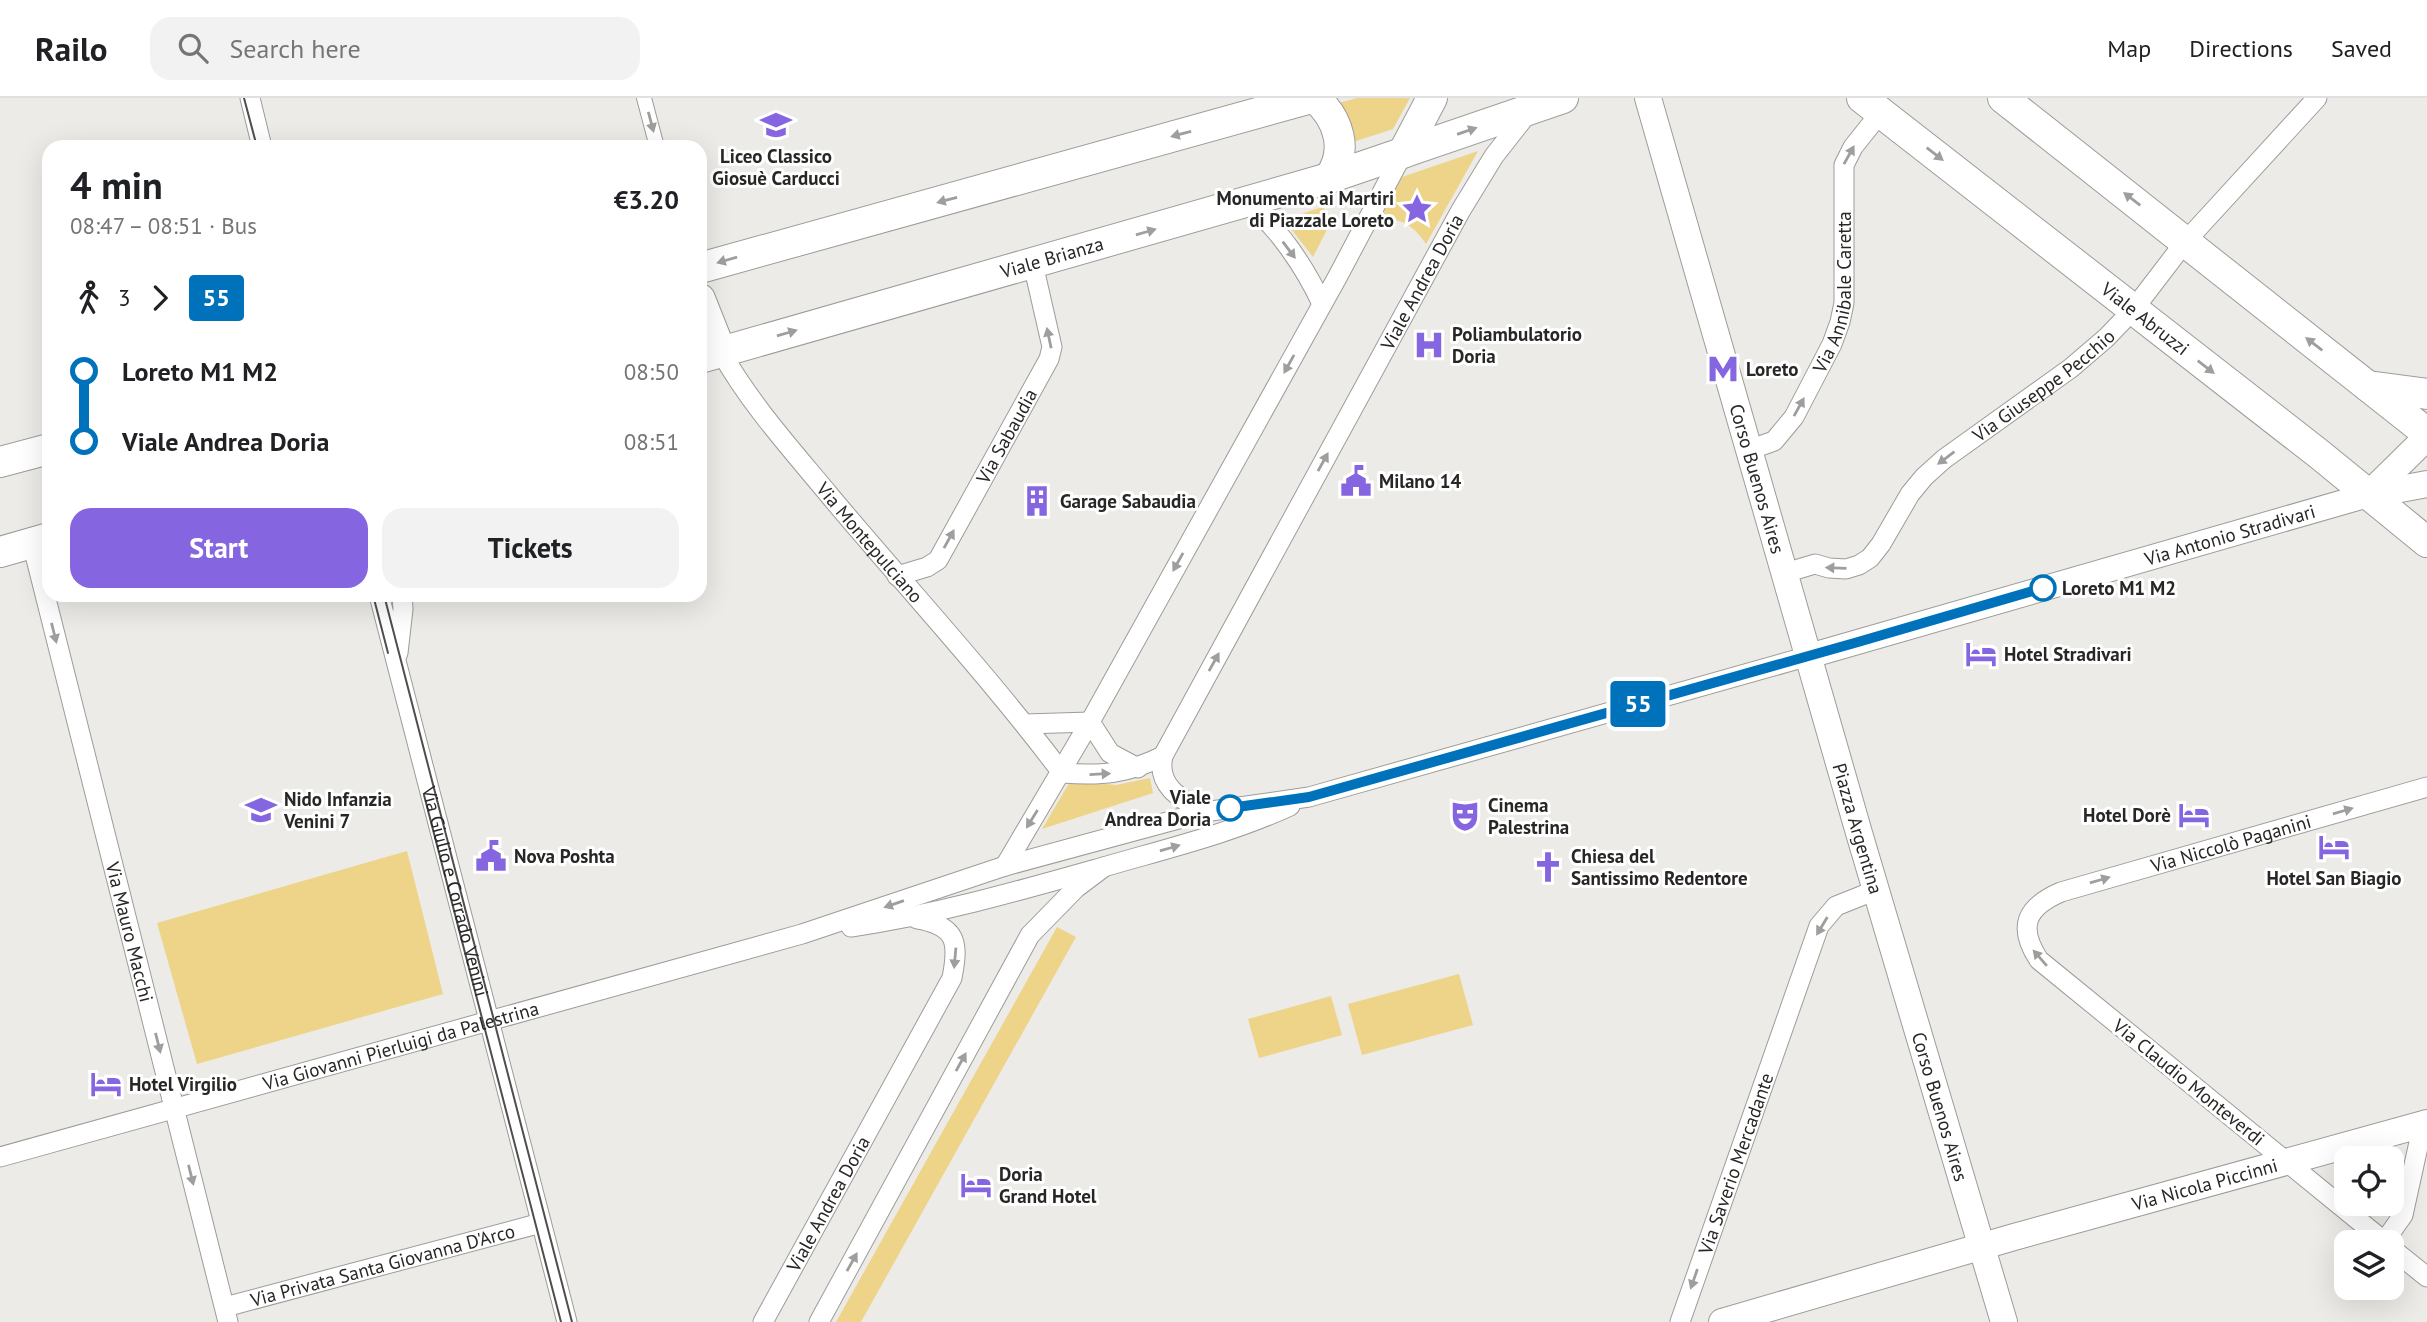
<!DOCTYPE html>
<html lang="en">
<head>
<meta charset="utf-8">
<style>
  :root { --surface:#fff; --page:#f2f2f2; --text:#202124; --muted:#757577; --line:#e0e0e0; --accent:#8565e0 }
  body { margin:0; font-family:"PT Sans",sans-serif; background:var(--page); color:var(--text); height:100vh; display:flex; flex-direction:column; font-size:26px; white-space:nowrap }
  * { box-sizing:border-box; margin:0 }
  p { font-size:23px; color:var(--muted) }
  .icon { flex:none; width:38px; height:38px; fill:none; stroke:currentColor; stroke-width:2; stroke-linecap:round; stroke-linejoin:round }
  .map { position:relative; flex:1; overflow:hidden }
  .side { position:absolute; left:42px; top:42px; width:665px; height:462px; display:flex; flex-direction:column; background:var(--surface); border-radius:21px; box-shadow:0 7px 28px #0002 }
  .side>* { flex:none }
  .badge { padding:0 14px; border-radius:5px; font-size:24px; line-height:46px }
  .fabs { position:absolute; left:2334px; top:1048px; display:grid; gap:14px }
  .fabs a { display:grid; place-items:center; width:70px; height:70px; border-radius:14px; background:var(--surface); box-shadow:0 7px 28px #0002; font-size:35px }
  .map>.badge { position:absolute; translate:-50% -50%; box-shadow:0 0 0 4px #fff }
  .legs { display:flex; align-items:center; gap:10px; height:77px; padding:0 28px; font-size:23px }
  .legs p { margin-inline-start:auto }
  .summary { display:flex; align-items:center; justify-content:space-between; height:119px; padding:0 28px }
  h1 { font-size:38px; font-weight:700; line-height:52px }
  .button { display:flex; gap:14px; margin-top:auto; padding:14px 28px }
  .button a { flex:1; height:80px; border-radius:21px; background:var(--accent); color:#fff; font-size:28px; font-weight:700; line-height:80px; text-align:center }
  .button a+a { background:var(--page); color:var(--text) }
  ul { padding:0 28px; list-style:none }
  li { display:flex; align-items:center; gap:24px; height:70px; font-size:26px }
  li i { display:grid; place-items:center; width:10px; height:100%; margin:0 9px; background:currentColor }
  li i::after { content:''; width:18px; height:18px; margin:-9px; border:5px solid; border-radius:50%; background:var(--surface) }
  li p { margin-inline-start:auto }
  li:first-child i { background:linear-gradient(#0000 50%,currentColor 0) }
  li:last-child i { background:linear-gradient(currentColor 50%,#0000 0) }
  header { display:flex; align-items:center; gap:42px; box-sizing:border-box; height:98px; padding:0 35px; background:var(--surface); border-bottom:2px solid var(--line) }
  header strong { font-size:33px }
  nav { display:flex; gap:38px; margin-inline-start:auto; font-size:24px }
  .search { width:490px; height:63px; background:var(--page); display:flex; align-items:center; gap:18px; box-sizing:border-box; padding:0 24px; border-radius:21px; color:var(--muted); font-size:26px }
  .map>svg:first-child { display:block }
  .green { fill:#edd488 }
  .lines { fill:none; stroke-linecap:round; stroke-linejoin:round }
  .pedestrian-casing { stroke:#9d9c98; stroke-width:16 }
  .minor-casing { stroke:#9d9c98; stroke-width:21 }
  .tertiary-casing { stroke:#9d9c98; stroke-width:26 }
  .secondary-casing { stroke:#9d9c98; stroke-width:28 }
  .primary-casing { stroke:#9d9c98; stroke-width:32 }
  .pedestrian { stroke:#fff; stroke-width:14 }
  .minor { stroke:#fff; stroke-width:19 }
  .tertiary { stroke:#fff; stroke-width:24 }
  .secondary { stroke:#fff; stroke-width:26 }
  .primary { stroke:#fff; stroke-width:30 }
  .tram { stroke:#4f4e4d; stroke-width:2 }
  .oneway { fill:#9e9e9d }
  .line-1-casing { stroke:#fff; stroke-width:16 }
  .line-1 { stroke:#0072bc; stroke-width:10 }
  .stop-1-dot { fill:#fff; stroke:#0072bc; stroke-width:3.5 }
  .labels { text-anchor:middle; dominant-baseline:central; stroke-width:6; stroke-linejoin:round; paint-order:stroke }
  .poi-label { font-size:19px; font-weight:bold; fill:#272726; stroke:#fff; text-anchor:start }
  .street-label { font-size:19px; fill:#272726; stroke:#fff }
  .stop-label { font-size:19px; font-weight:bold; fill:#272726; stroke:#fff; text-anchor:start }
</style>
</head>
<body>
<header>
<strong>Railo</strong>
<div class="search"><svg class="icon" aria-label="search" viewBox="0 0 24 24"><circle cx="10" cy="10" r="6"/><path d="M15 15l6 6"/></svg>Search here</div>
<nav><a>Map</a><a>Directions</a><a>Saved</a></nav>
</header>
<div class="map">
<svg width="2427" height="1224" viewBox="0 0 2427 1224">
  <rect width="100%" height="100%" fill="#ecebe7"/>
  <path class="green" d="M1357,0h53l-17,31 -46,15 -12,-40z
    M1478,53l-52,93c-13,-19 -22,-24 -45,-26l21,-41z
    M1322,109l11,11 -20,39 -29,-37z
    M1150,680l3,15 -111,36 29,-49 45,5z
    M407,753l36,143 -246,70 -40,-141z
    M1057,829l19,10 -215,385h-25z
    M1459,876l14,51 -111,30 -14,-51z
    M1331,898l11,39 -83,23 -11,-39z"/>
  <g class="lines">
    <defs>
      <path id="pedestrian" d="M644,0l13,49"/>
      <g id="minor">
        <path d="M250,0l12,49"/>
        <path d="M1246,104c31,23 60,67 76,102"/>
        <path id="s1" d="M721,254c30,53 71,98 109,144 77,92 160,181 232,277"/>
        <path id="s2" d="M1749,352l25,-9 20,-24 38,-73 8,-22 4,-19v-138l9,-18 28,-35"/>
        <path id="s3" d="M32,445l196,779"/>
        <path id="s4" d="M1785,475l30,-9 14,4 17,1 13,-4 11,-7 11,-14 29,-50 14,-17 20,-18 127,-91 35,-30 27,-28 52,-68 132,-144"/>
        <path id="s5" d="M897,478l30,-9 11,-7 111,-201 3,-12 -19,-83"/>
        <path id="s6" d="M379,497l188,727"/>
        <path d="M398,555l5,-44 -1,-14"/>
        <path d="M1090,624l20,31 28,15"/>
        <path d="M1025,626l65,-2"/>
        <path d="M1062,675c40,3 64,1 101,-17"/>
        <path id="s7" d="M1204,714c-23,-13 -48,-26 -41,-56l298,-546 33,-54 37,-47"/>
        <path d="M1005,768l85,-144 248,-446 65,-123"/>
        <path d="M851,829c88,-13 171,-37 256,-61 62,-18 124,-33 183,-60"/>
        <path id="s8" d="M0,1059l802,-223 203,-68 199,-54 105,-15 500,-141"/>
        <path d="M2384,1144l19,-27 20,-91"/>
        <path id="s9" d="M2385,1144l-346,-282c-22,-33 -13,-53 22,-68l366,-105"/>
        <path d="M2392,1151l35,28"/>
        <path id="s10" d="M225,1209l316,-84"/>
        <path id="s11" d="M763,1224l189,-344c7,-36 5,-52 -35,-59"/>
        <path d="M819,1224l211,-387 46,-47 28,-21"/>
        <path id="s12" d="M1680,1224l139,-396 17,-20 40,-16"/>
      </g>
      <g id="tertiary">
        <path id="s13" d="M1809,558l559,-161"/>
      </g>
      <g id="secondary">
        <path id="s14" d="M1648,0l211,735 145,489"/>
        <path d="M2368,397l59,-58"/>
        <path d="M2368,397l59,-11"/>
        <path id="s15" d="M1722,1224l292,-85 413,-114"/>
      </g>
      <g id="primary">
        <path d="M1315,0c24,21 34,53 14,80"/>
        <path id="s16" d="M1862,0l457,356 108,88"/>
        <path d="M2003,0l424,335"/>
        <path d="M1403,55l29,-55"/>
        <path d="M700,170l611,-170"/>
        <path d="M700,201l21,53"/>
        <path id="s17" d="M700,260l629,-180 234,-80"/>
        <path d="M2368,288l59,8"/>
        <path d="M0,364l49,-13"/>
        <path d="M0,454l49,-14"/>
      </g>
    </defs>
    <use href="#pedestrian" class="pedestrian-casing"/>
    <use href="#minor" class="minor-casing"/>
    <use href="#tertiary" class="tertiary-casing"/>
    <use href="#secondary" class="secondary-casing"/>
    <use href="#primary" class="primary-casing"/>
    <use href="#pedestrian" class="pedestrian"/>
    <use href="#minor" class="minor"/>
    <use href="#tertiary" class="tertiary"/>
    <use href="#secondary" class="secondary"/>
    <use href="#primary" class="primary"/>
    <path class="tram" d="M244,0l13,49
      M373,497l15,58
      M384,497l188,727
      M424,697l137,527"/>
  </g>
  <defs><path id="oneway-solid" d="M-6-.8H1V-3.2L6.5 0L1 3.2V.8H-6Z" transform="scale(1.75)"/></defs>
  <g class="oneway">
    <use href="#oneway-solid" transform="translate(651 24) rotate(75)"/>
    <use href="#oneway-solid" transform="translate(1467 33) rotate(-19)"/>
    <use href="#oneway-solid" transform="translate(1181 36) rotate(165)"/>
    <use href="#oneway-solid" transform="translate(1935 56) rotate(38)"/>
    <use href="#oneway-solid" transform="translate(1849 57) rotate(-61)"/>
    <use href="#oneway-solid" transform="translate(2132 101) rotate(-142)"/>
    <use href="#oneway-solid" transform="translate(947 102) rotate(165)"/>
    <use href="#oneway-solid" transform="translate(1146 134) rotate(-16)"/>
    <use href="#oneway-solid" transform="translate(1289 152) rotate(53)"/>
    <use href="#oneway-solid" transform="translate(727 162) rotate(164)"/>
    <use href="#oneway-solid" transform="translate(787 235) rotate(-16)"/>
    <use href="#oneway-solid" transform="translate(1049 240) rotate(-102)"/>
    <use href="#oneway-solid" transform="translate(2314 246) rotate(-142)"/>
    <use href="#oneway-solid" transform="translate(1289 266) rotate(119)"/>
    <use href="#oneway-solid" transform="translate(2206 269) rotate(38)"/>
    <use href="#oneway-solid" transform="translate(1799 309) rotate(-61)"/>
    <use href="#oneway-solid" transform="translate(1946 360) rotate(143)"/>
    <use href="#oneway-solid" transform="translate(1323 364) rotate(-61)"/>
    <use href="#oneway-solid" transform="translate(949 441) rotate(-61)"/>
    <use href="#oneway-solid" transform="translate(1178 464) rotate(119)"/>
    <use href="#oneway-solid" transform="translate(1836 470) rotate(-178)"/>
    <use href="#oneway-solid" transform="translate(54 535) rotate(76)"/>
    <use href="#oneway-solid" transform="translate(1214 564) rotate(-61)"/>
    <use href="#oneway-solid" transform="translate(1100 676) rotate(-3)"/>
    <use href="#oneway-solid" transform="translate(2343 713) rotate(-16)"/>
    <use href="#oneway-solid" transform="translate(1032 721) rotate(122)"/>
    <use href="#oneway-solid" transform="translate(1170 750) rotate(-16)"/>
    <use href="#oneway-solid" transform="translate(2100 782) rotate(-16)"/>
    <use href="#oneway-solid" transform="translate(894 806) rotate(161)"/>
    <use href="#oneway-solid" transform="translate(1822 828) rotate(121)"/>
    <use href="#oneway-solid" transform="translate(955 860) rotate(95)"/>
    <use href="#oneway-solid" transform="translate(2040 860) rotate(-131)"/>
    <use href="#oneway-solid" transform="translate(158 945) rotate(76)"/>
    <use href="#oneway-solid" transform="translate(961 964) rotate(-61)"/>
    <use href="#oneway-solid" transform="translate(191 1077) rotate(76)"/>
    <use href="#oneway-solid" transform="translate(852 1164) rotate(-61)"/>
    <use href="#oneway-solid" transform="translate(1694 1181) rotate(109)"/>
  </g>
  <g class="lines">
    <defs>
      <path id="line-1" d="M1230,710l79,-11 549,-155 185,-54"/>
    </defs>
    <use href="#line-1" class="line-1-casing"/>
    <use href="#line-1" class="line-1"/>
  </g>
  <defs>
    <symbol id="school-bare" viewBox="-9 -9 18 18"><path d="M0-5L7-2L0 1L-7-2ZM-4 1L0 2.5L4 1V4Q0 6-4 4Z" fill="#8565e0" stroke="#fff" stroke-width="2.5" paint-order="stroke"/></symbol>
    <symbol id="sight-bare" viewBox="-9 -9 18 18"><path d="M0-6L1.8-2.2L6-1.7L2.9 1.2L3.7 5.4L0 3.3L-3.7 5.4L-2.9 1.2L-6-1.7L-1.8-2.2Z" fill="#8565e0" stroke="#fff" stroke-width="2.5" paint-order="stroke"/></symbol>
    <symbol id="hospital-bare" viewBox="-9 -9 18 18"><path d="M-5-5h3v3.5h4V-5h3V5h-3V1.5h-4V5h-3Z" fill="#8565e0" stroke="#fff" stroke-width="2.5" paint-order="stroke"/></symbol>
    <symbol id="metro-bare" viewBox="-9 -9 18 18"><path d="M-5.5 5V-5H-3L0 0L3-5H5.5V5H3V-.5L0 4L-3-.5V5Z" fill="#8565e0" stroke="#fff" stroke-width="2.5" paint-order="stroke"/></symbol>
    <symbol id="civic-bare" viewBox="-9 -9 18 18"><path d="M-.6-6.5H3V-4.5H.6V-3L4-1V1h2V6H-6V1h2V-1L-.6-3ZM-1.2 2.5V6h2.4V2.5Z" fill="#8565e0" stroke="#fff" stroke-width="2.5" paint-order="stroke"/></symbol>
    <symbol id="building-bare" viewBox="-9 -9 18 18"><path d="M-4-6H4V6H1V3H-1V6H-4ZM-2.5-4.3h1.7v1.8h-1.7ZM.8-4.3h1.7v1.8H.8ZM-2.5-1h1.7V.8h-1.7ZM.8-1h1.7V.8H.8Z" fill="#8565e0" stroke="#fff" stroke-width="2.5" paint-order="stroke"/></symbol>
    <symbol id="hotel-bare" viewBox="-9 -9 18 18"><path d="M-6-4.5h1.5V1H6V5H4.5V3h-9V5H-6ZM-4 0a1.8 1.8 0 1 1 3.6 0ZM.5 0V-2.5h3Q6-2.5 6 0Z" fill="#8565e0" stroke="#fff" stroke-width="2.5" paint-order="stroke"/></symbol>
    <symbol id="theatre-bare" viewBox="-9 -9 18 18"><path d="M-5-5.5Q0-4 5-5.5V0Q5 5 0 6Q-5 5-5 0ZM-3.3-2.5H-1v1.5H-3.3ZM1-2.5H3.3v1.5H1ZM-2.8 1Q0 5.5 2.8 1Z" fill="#8565e0" stroke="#fff" stroke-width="2.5" paint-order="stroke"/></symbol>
    <symbol id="church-bare" viewBox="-9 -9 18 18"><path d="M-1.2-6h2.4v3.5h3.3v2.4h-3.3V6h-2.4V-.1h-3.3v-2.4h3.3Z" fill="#8565e0" stroke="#fff" stroke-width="2.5" paint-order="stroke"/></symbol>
  </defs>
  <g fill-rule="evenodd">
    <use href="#school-bare" x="754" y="5" width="44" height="44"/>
    <use href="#sight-bare" x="1395" y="89" width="44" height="44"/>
    <use href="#hospital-bare" x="1407" y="225" width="44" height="44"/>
    <use href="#metro-bare" x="1701" y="249" width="44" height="44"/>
    <use href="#civic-bare" x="1334" y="361" width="44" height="44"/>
    <use href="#building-bare" x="1015" y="381" width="44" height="44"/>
    <use href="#hotel-bare" x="1959" y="534" width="44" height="44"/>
    <use href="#school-bare" x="239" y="690" width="44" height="44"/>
    <use href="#hotel-bare" x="2172" y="695" width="44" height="44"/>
    <use href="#theatre-bare" x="1443" y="696" width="44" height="44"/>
    <use href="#hotel-bare" x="2312" y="727" width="44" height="44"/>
    <use href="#civic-bare" x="469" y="736" width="44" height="44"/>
    <use href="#church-bare" x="1526" y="747" width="44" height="44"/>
    <use href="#hotel-bare" x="84" y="964" width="44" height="44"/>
    <use href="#hotel-bare" x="954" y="1065" width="44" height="44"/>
  </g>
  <g class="stop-1-dot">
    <circle cx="2043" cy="490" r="12"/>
    <circle cx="1230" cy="710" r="12"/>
  </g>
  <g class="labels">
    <g class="poi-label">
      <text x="776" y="58" text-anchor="middle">Liceo Classico<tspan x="776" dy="22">Giosuè Carducci</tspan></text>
      <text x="1394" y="100" text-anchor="end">Monumento ai Martiri<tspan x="1394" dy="22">di Piazzale Loreto</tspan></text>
      <text x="1452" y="236">Poliambulatorio<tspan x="1452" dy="22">Doria</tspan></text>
      <text x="1746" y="271">Loreto</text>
      <text x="1379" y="383">Milano 14</text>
      <text x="1060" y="403">Garage Sabaudia</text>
      <text x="2004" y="556">Hotel Stradivari</text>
      <text x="284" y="701">Nido Infanzia<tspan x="284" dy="22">Venini 7</tspan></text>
      <text x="1488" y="707">Cinema<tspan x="1488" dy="22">Palestrina</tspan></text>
      <text x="2171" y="717" text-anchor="end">Hotel Dorè</text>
      <text x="514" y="758">Nova Poshta</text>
      <text x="1571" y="758">Chiesa del<tspan x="1571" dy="22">Santissimo Redentore</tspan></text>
      <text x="2334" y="780" text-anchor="middle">Hotel San Biagio</text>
      <text x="129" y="986">Hotel Virgilio</text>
      <text x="999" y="1076">Doria<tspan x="999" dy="22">Grand Hotel</tspan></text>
    </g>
    <g class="street-label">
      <text stroke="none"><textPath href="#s17" startOffset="366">Viale Brianza</textPath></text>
      <text stroke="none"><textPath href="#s7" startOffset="616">Viale Andrea Doria</textPath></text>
      <text stroke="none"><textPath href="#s2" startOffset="192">Via Annibale Caretta</textPath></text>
      <text stroke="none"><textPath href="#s16" startOffset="359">Viale Abruzzi</textPath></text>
      <text stroke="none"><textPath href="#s4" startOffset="338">Via Giuseppe Pecchio</textPath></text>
      <text stroke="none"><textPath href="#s5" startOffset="186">Via Sabaudia</textPath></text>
      <text stroke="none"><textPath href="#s14" startOffset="396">Corso Buenos Aires</textPath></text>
      <text stroke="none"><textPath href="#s13" startOffset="438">Via Antonio Stradivari</textPath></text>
      <text stroke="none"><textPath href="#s1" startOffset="242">Via Montepulciano</textPath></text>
      <text stroke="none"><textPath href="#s14" startOffset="760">Piazza Argentina</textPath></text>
      <text stroke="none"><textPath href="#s9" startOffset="710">Via Niccolò Paganini</textPath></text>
      <text stroke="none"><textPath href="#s6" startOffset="306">Via Giulio e Corrado Venini</textPath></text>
      <text stroke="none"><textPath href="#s3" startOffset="401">Via Mauro Macchi</textPath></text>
      <text stroke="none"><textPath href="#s8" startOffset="416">Via Giovanni Pierluigi da Palestrina</textPath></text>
      <text transform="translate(2189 984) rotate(39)">Via Claudio Monteverdi</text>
      <text stroke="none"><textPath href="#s14" startOffset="1050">Corso Buenos Aires</textPath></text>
      <text stroke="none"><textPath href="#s12" startOffset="168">Via Saverio Mercadante</textPath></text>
      <text stroke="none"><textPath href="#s15" startOffset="502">Via Nicola Piccinni</textPath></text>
      <text stroke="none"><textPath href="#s11" startOffset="135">Viale Andrea Doria</textPath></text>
      <text stroke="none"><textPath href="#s10" startOffset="163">Via Privata Santa Giovanna D'Arco</textPath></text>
    </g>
    <g class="stop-label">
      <text x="2062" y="490">Loreto M1 M2</text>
      <text x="1211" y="699" text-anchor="end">Viale<tspan x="1211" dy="22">Andrea Doria</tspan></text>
    </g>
  </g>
</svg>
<div class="fabs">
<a><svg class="icon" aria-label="locate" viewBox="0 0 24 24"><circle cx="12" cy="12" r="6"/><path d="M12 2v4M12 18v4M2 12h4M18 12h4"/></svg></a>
<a><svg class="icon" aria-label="layers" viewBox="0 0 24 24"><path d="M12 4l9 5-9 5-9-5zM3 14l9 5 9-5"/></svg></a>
</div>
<b class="badge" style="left:1638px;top:606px;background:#0072bc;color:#fff">55</b>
<section class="side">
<div class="summary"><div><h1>4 min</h1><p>08:47 – 08:51 · Bus</p></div><b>€3.20</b></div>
<div class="legs"><svg class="icon" aria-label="walk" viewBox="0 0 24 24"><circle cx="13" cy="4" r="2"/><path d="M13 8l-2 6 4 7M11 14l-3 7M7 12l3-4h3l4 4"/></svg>3<svg class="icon" aria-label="forward" viewBox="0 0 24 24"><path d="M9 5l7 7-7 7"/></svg><b class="badge" style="background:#0072bc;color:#fff">55</b></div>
<ul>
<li><i style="color:#0072bc"></i><b>Loreto M1 M2</b><p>08:50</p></li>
<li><i style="color:#0072bc"></i><b>Viale Andrea Doria</b><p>08:51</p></li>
</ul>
<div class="button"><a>Start</a><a>Tickets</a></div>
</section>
</div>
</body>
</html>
